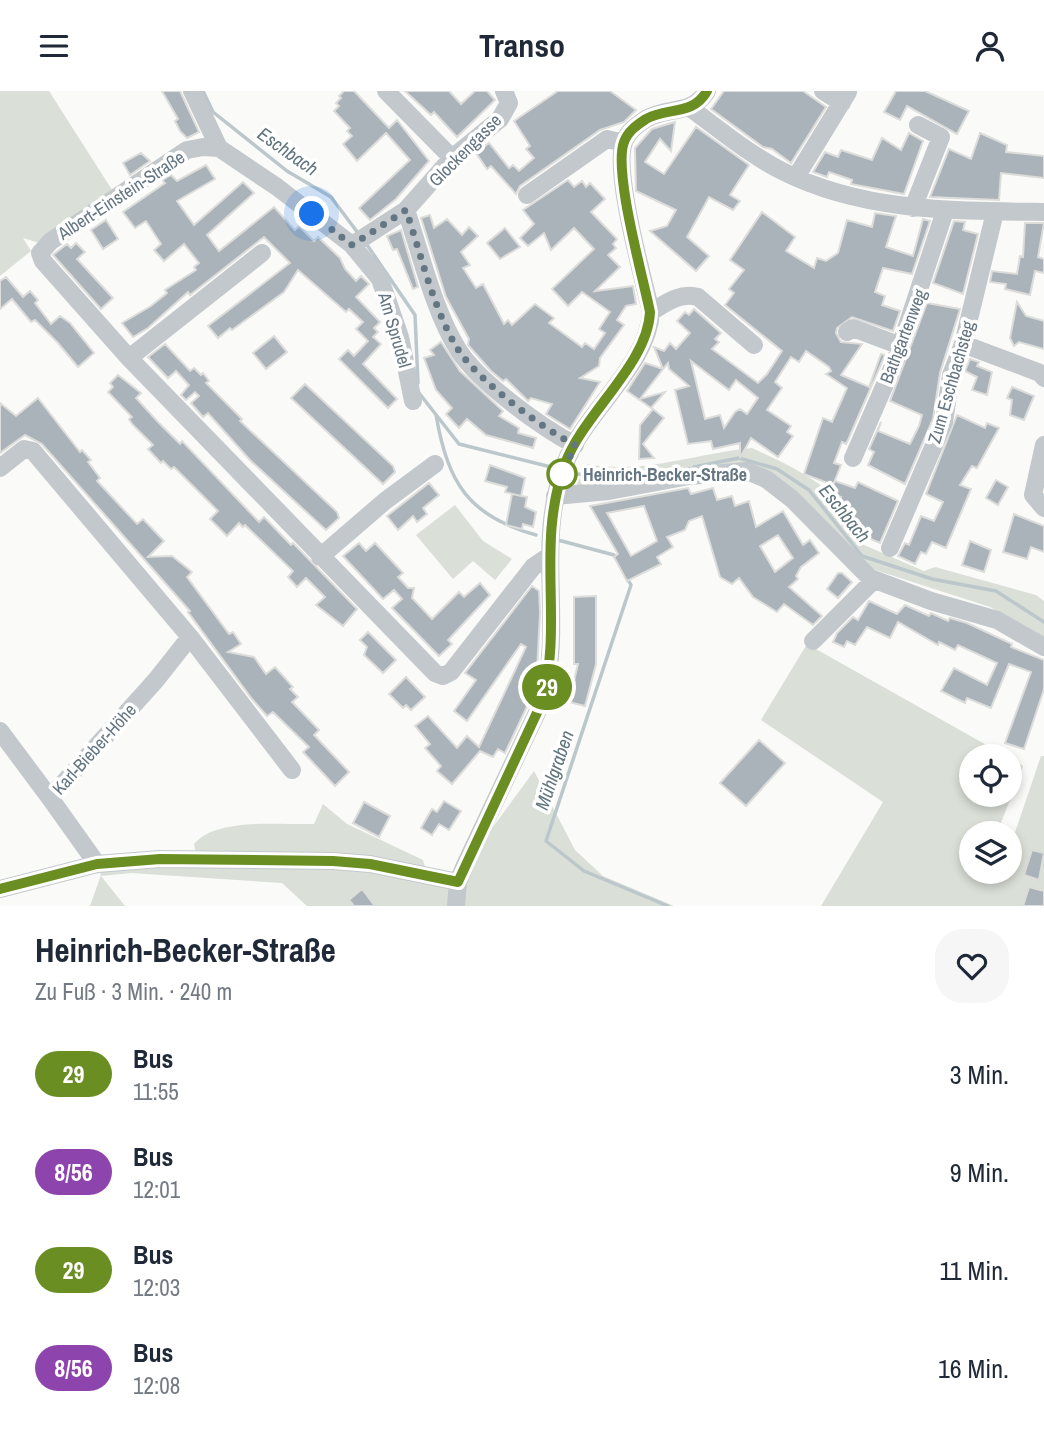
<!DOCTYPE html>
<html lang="de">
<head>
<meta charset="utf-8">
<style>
  :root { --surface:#fff; --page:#f6f6f7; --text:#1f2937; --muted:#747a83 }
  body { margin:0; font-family:"Archivo Narrow",sans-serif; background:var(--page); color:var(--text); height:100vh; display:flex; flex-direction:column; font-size:26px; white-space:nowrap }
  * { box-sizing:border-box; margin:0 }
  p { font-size:23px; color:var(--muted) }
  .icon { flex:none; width:38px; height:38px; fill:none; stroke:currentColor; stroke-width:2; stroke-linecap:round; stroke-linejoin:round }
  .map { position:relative; height:815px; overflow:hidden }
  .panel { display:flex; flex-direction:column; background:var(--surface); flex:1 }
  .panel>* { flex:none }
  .badge { padding:0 14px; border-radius:23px; font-size:24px; line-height:46px }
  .controls { position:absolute; left:959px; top:653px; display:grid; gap:14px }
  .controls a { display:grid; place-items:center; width:63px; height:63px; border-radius:50%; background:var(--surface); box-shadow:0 4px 10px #0003; font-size:35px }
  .you { position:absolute; width:35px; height:35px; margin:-18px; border:5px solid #fff; border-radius:50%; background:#1a73e8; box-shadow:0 0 0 10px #1a73e833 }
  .map>.badge { position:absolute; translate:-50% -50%; box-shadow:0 0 0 4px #fff }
  .round { display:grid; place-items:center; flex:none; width:74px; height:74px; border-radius:28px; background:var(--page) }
  .headline { display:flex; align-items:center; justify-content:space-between; height:119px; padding:0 35px }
  h1 { font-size:33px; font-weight:700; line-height:52px }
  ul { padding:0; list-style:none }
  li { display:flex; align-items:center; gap:21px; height:98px; padding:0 35px }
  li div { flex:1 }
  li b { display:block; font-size:26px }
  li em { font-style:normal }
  li .badge { min-width:77px; font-weight:700; text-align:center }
  header { display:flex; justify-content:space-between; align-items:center; height:91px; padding:0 35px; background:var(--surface); font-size:32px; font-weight:700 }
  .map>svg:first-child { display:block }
  .green { fill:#dadfd7 }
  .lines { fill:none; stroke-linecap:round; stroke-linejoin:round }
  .stream { stroke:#bbc7cb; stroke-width:3.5 }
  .building { fill:#aab3b9; stroke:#dcdcda; stroke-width:2; fill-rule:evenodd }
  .minor { stroke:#c3c8cc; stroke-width:18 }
  .line-casing { stroke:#fff; stroke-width:16 }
  .line { stroke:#6b8e23; stroke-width:10 }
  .walk { stroke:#657683; stroke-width:7; stroke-dasharray:0 12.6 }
  .stop-dot { fill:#fff; stroke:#6b8e23; stroke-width:3.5 }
  .labels { text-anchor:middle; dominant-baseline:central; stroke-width:7; stroke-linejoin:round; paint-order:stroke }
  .street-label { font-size:18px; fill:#657683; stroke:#fff }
  .stop-label { font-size:18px; font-weight:bold; fill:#657683; stroke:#fff; text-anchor:start }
  .water-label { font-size:19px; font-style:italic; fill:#60757c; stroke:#fff }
</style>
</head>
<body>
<header><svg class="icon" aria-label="menu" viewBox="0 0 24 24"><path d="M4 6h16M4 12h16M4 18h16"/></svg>Transo<svg class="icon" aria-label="person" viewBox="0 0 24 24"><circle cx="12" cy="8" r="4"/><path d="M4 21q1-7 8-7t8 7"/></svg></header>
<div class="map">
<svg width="1044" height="815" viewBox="0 0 1044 815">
  <rect width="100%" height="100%" fill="#fafaf8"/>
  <path class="green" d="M0,0h49l65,102 -65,53 -26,-8 8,13 -31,25z
    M752,357c34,15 77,36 100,67 6,7 8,21 12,30l60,26 11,-4 101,28 8,6v36l-54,-30 -124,-40 -94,-92 -197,13 12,-24c56,11 110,-11 165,-16z
    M455,414l28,36 29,18 -17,21 -22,-19 -20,18 -37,-44z
    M807,553l199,112h-35v39h39v-37l13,8 -26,67h-26v38h39v-24l31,-91h3v150h-223l62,-104 -122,-82z
    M534,680l41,79 28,26 71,30h-367l-25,-23 -151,-10 -30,3 24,30h-35l11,-31 -4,-11 100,-5 -3,-15c23,-27 85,-19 120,-20l9,-20 24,20 76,36 5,17 30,5 7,-17z"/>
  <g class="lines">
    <path class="stream" d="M203,0l10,21 74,59 44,26 27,36
      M365,151l50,73 3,68
      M419,302l40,51 92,23
      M436,324c12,68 32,101 100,120
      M694,376l45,-9 38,11 32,21 53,66 70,23 64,12 48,31
      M577,383l39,4 53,-7
      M558,449l56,15 2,4
      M627,487l4,7 -85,256 38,30 84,35"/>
  </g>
  <path class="building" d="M162,0h18l19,41 -12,6 -7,-7 -5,-10 3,-2z
    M344,0h10l35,37 8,-8 32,41 -33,38 -26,21 -11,-12 51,-48 -24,-27 -29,28 -14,-17 9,-8 -5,-5 3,-3 -16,-17 5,-5 -3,-3 5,-5 -2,-2z
    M405,0h44l12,13 14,-13h12l8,9 -38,37 -23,-25 -3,3z
    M558,0h52l26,19 -12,12 -24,8 -80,56 -4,8 -25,-28 -4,3 -11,-16 13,-10 20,25 4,-3 6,6 15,-13 -8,-9 4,-3 -16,-25z
    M724,0h79l23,16 -35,56 -19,-14 -9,-2 -52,-38z
    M896,0h29l44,20 -12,23 -50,-28 -7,14 -16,-8z
    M675,31l-4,29 -11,-12 -15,23 19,12 32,-47 53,38 -19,30 10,6 -7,9 -24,-13 -22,40 22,19 -13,15 -46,-40 17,-5 9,-16 -40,-19 -1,-43 17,-19z
    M909,42l14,8 -19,53 -53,-10 1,-4 -23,-8 -2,5 -14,-5 12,-20 13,5 3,-7 31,10 10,-22 19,12z
    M980,42l27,12 -1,7 38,4v22l-43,-5 -2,27 -69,-3 19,-48 22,10z
    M141,62l9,8 -20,14 -7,-12z
    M206,74l9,14 -38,22 17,24 49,-43 11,11 -47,42 12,16 55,-44 21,23 4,-4 15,15 4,-4 22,21 5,11 11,12 5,-5 8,8 -13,13 24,25 -6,6 4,4 -5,5 8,7 -18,20 34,35 -9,9 -49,-49 9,-9 6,6 14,-15 -12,-12 7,-7 -14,-13 -3,3 -48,-42 -14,22 -52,38 -2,-2 -12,10 -10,-12 82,-63 -26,-26 -74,58 -2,-3 -40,36 -15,9 -11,-14 29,-17 16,-13 -2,-3 31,-20 -2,-3 5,-4 -15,-19 -20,17 -10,-11 7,-6 -15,-23 -11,7 -12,-16 42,-29 -3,-3 9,-5 6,6z
    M568,89l6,7 8,-6 4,6 4,-4 15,16 -14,13 26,27 -4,5 3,4 -8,7 12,12 -25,24 38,-5 3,18 -10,2 -9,14 7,5 -24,33 -1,8 -19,12 20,4 -30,47 -24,-15 6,-10 -21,-6 -3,3 -22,-22 -3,2 -12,-10 -23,-26 1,-6 -23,-42 -25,-79 9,-3 4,13 13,-9 15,16 7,-8 9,9 -17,16 9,13 -7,3 13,20 7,-4 21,40 4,-4 4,5 23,-21 19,14 -5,5 33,24 3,-4 9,6 11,-16 -6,-4 11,-17 -28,-20 -14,14 -16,-17 42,-40 -20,-21 -23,22 -7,-17 -16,13 -8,-8 14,-14 -11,-14z
    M762,121l33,25 -9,14 28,17 3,-10 9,3 12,-8 9,-33 25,7 3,-14 21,3 -10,31 27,9 10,-37 7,2 -18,53 -29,-6 -8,24 10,4 -3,9 18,6 -7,20 -41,-14 -15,11 -1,5 5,9 21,2 -21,31 28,12 12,-33 4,1 -37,85 -2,4 -4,-2 -8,21 7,2 -8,20 -29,-11 19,-56 9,4 15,-34 -21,-14 5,-3 -2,-4 -23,-16 -7,11 -8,-5 -16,25 7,6 -15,22 24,16 -4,6 6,4 -15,21 -27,-19 -11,20v-15l-27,6 -2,-8 -23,3 -13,-54 14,-4 -20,-17 -1,-6 -5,6 -9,-22 10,4 6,-8 6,6 14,-16 -13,-12 8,-9 4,3 5,-6 27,24 -6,6 4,3 -7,7 46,34 9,-9 15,-23 -57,-46 9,-12 -5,-4 15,-19 -14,-10zM691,270l38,29 7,-10 22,18 -11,16 -7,-5 -5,3 -11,16 -4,-13 -15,4z
    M106,129l12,19 -15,10 -12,-19z
    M954,130l11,1 -2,8 15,4 -15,60 -30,-11z
    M1025,132h19l-6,34 6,2v14l-9,-2 -5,24 -25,-6 1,-5 -16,-2 2,-11 25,3 3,-18 3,1z
    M505,137l15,19 -20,12 -13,-16z
    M401,139l17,57 -5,2 -16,-40 -4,1 -6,-14z
    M76,152l9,9 -8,7 36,39 -12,11 -48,-54 14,-11 4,4z
    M6,186l17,20 7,-6 8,9 -3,3 16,21 9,-8 10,7 24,30 -16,14 -20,-24 -23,-23 -4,2 -19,-23 -12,10v-28z
    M1017,211l9,14 18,5v28l-25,-7 -5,4 -4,-8z
    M927,212l33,6 -20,64 -7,46 -28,65 -37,-19 6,-13 -5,-3 12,-27 -3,9 32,13 9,-18 3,-11 -32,-14z
    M274,245l13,16 -21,17 -13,-16z
    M441,251l19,29 43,40 -4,5 20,12 -1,5 18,5 -3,10 -47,-13 -19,-16 -8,9 -13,-14 6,-6 -16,-18 -12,-32 10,-3 -4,-5z
    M165,253l25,27 4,-3 7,7 2,-2 6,8 -3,2 36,36 -2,2 97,91 2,6 -13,12 -76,-70 -42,-47 -5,4 -12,-14 8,-7 -4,-4 -9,8 -5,-5 8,-10 -13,-14 -8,7 -20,-21z
    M970,268l9,3 -2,4 15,6 -5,23 -15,-5 5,-13 -12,-6z
    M645,272l18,6 -23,30 25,-7 -14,16 -24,-17z
    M118,284l23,18 -5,5 22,24 22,22 2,-3 77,81 5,-5 27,28 2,-2 64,66 -14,17 -27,-21 9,-8 -19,-19 -9,9 -9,-10 5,-6 -48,-46 -2,2 -4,-4 -12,13 -17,-17 8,-8 -44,-44 -3,2 -8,-8 -2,2 -13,-14 5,-4 -21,-21 -3,-5 3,-2 -24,-25 5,-5 -3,-4z
    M305,293l88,82 2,6 -12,12 -92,-86z
    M1012,296l22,9 -10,24 -14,-5 2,-15 -5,-2z
    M38,307l42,54 2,-2 9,10 -3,2 12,16 -3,3 40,43 6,-5 21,22 -16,16 24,-1 20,16 -5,5 42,57 4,-2 8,12 -13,8 26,5 12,17 9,-7 18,20 -3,2 8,8 -6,5 27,28 -5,5 35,37 -14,14 -32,-34 6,-5 -36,-35 -6,4 -15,-17 -64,-87 2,-1 -148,-167 -17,-9 -25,18v-50l16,13z
    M653,318l11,9 -21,26 11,14 -15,1 1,-34z
    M957,324l28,13 2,-5 12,5 -22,40 -5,-2 -12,19 11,4 -25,59 -14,-6 -6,12 -5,-2 -6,12 -17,-8 7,-13 4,2 12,-29 13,5 9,-19 -17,-8z
    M490,374l35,13 -4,18 -16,-4 2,-5 -22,-6z
    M996,389l12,7 -10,18 -12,-7z
    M835,390l20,7 3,-6 40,19 -18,42 -23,-10 3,-7 -25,-15 6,-14 -12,-5z
    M429,392l10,12 -16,13 4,6 -10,8 -4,-6 -15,14 -11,-14z
    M688,397l3,6 22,-6 4,12 15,-4 3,10 14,-5 7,26 27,-16 20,34 7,-5 9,13 -18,14 -5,9 2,3 -9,8 33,29 -9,9 -29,-21 -7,8 -24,-15 -14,-19 -7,6 -12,-7 -18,-61 -13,5 -4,9 -18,7 6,10 -16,10 4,7 -34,17 -13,-24 4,-3 -28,-48zM644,415l13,35 -26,15 -24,-43zM778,444l15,23 -18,14 -15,-26z
    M512,403l15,3 -2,10 11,5 -3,15 -10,-3 -1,5 -16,-4z
    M1014,423l30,12v26l-13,-5 -4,12 -24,-7z
    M970,450l21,9 -7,22 -22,-7z
    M359,452l7,8 9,-8 28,30 -5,4 10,11h6l-2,10 20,21 27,-27 5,5 16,-14 10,12 -42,45 4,4 -13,12 -47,-48 10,-9 -8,-9 -11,9 -40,-43z
    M838,482h4l10,9 -14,16 -11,-9z
    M532,495l7,5 1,22 -3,57 -6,28 -26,55 -7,-4 -5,8 -13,-6 -28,33 -15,-13 4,-5 -16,-18 5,-4 -15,-18 13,-10 29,32 10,-12 12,11 47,-100 -5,-3 -54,77 -13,-10 22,-31 -11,-7z
    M596,505v68l-11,42 -16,-4 9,-38h-4v-67z
    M869,510l28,13 8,-9 24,11 2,-3 17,8 2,-3 17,5 45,21 -1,3 33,13v29l-20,60 -19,-6 26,-71 -22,-8 -18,44 -24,-10 -2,5 -24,-12 13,-23 33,17 10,-22 -39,-18 -3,5 -16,-8 -1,3 -40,-23 -8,16 -23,-11 -12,18 -8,-4 -3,6 -11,-5 4,-9 16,-16 5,3z
    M368,541l28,28 -13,13 -19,-18 3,-8 -7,-7z
    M406,586l19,20 -14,13 -5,-5 -3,3 -14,-14z
    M759,649l26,23 -39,43 -26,-23z
    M444,710l17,10 -12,19 -10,-6 -7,11 -11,-7 11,-19 5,3z
    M364,711l26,14 -11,21 -26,-14z
    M1032,759l12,3 -5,27 -15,-5z
    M1029,796l15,4v15h-21z
    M362,798l13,17h-21l-5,-6z"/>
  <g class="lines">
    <path class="minor" d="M192,0l27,57 58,39 75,58 28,34 20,58 13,64
      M386,0l66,67
      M823,0l19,12
      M690,17c29,21 60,47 92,63 81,41 174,40 262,41
      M219,57l-16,-1 -16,3 -136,91 -11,12 3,8 86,97 306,315 8,3 8,-4 82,-105 16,-11
      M796,86l52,-85
      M527,104l80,-56 17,4
      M913,117l28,-71 -23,-12
      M406,119c15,44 28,102 53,141 21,32 82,76 116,94
      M352,154l54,-35 46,-52 48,-39 9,-16 -5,-12
      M651,221c15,-9 29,-20 47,-15l56,48
      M847,241l6,-4 48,18
      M963,253l77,29 4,5
      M129,267l133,-105
      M1044,354l-11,50 11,13
      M853,367l43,-99 49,-148
      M0,377l24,-19 9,2 157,186 102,133
      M555,405l54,-5 80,-15 58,-5 19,8 26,20 78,79 61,23 66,19 47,27
      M890,457l54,-126 7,-47 12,-31 32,-132
      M320,466l65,-56 50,-37
      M813,550l56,-56 1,-7
      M0,640l50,67
      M97,773l-47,-66 106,-118 34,-43
      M0,798l97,-25 63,-5 173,2 37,3 88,18
      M456,815l2,-24 7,-17 77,-163c23,-81 -8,-155 23,-238 19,-52 83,-98 86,-152 -8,-35 -38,-140 -27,-170 4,-11 13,-17 22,-23 21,-13 46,-3 61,-28"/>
  </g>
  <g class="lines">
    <defs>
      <path id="line" d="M0,798l97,-25 63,-5 173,2 37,3 88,18 84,-180c22,-81 -7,-156 23,-238 18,-50 83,-100 85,-152 -7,-35 -37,-141 -26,-170 4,-11 13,-17 22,-23 21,-12 47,-3 61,-28"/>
    </defs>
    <use href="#line" class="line-casing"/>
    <use href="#line" class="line"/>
    <path class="walk" d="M312,123l40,31 54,-35c15,44 28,102 53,141 21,31 83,77 116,94l-15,34 2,-5"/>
  </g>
  <circle class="stop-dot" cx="562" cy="383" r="14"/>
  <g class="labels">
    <g class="street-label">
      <text transform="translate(465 59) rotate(-45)">Glockengasse</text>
      <text transform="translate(121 104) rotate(-33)">Albert-Einstein-Straße</text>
      <text transform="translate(395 239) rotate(74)">Am Sprudel</text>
      <text transform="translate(903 245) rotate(-69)">Bathgartenweg</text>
      <text transform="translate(951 291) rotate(-74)">Zum Eschbachsteg</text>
      <text transform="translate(94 658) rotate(-48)">Karl-Bieber-Höhe</text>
    </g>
    <g class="stop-label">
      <text x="583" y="383">Heinrich-Becker-Straße</text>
    </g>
    <g class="water-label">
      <text transform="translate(288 60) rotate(35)">Eschbach</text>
      <text transform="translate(845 422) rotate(51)">Eschbach</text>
      <text transform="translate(554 679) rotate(-71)">Mühlgraben</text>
    </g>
  </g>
</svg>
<div class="controls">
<a><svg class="icon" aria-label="locate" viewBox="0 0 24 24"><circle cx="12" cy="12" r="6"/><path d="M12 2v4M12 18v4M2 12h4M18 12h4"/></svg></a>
<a><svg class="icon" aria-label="layers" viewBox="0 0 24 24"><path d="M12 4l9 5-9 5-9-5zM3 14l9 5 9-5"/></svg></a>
</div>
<div class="you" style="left:312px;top:123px"></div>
<b class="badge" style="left:547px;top:596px;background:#6b8e23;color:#fff">29</b>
</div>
<section class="panel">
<div class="headline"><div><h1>Heinrich-Becker-Straße</h1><p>Zu Fuß · 3 Min. · 240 m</p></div><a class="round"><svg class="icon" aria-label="heart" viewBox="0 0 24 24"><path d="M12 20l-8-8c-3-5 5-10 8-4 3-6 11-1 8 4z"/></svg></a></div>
<ul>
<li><span class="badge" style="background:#6b8e23;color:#fff">29</span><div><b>Bus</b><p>11:55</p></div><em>3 Min.</em></li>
<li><span class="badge" style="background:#8e44ad;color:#fff">8/56</span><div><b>Bus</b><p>12:01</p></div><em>9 Min.</em></li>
<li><span class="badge" style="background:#6b8e23;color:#fff">29</span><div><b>Bus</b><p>12:03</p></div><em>11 Min.</em></li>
<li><span class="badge" style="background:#8e44ad;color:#fff">8/56</span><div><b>Bus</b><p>12:08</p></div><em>16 Min.</em></li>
</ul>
</section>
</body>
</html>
